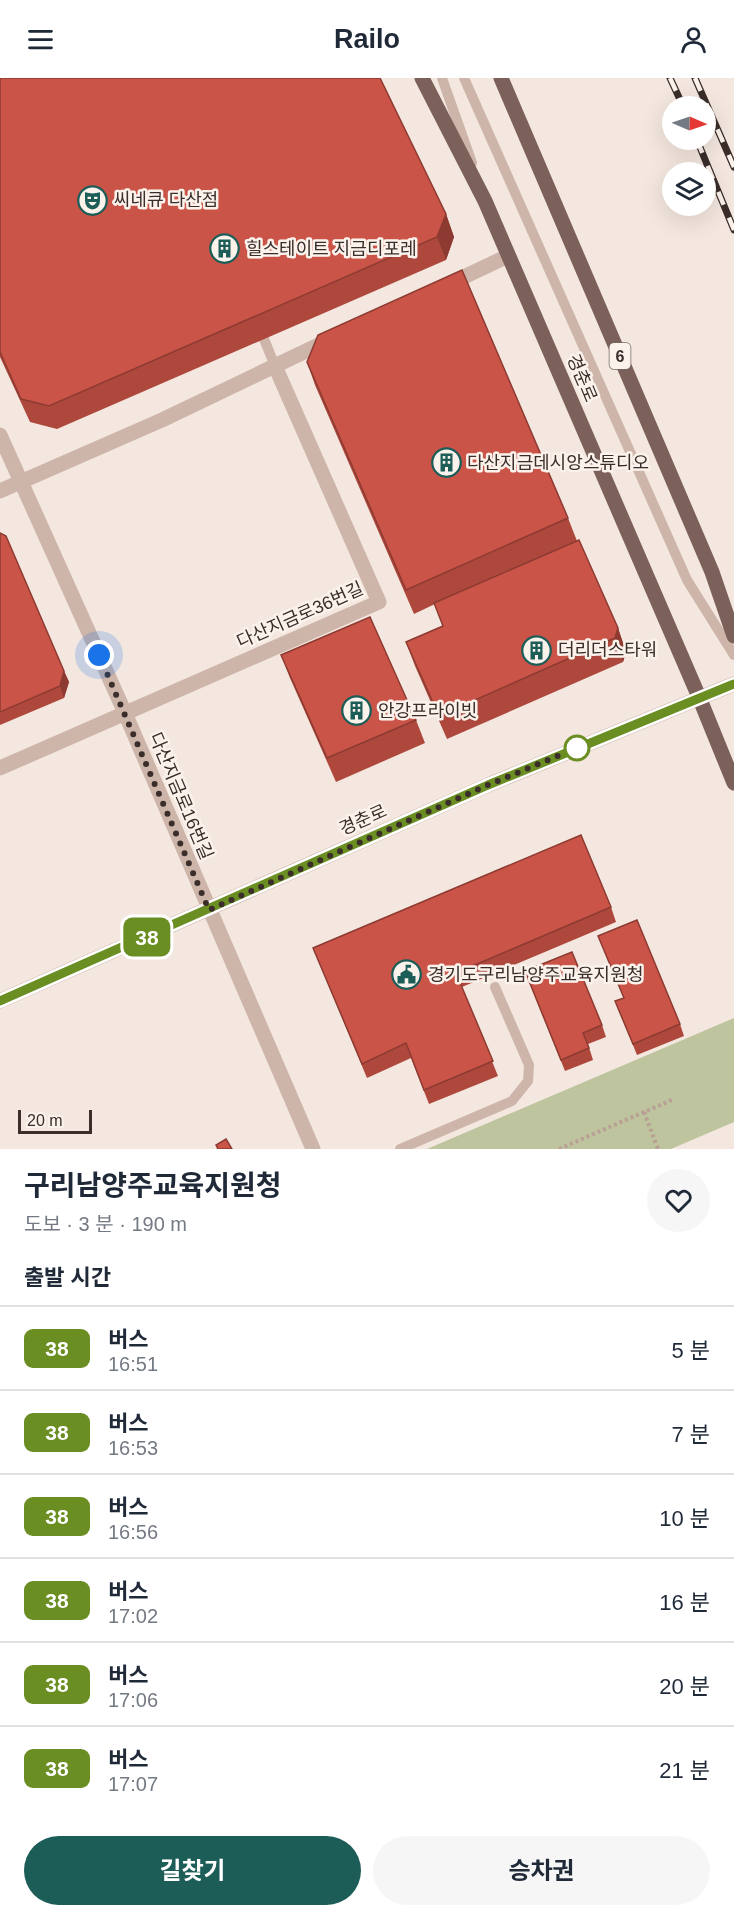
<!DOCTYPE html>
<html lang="ko">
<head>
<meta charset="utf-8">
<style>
  :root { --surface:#fff; --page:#f6f6f7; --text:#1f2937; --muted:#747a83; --line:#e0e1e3; --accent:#1d5d58 }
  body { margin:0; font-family:Helvetica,"Noto Sans KR",sans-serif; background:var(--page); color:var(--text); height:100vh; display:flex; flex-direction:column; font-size:22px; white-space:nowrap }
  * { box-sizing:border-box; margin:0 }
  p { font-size:20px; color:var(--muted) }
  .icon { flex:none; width:33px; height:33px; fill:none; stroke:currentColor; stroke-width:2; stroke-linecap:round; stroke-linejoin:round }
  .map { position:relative; height:1071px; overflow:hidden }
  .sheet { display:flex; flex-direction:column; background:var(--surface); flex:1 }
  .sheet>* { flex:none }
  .badge { padding:0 12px; border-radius:9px; font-size:21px; line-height:39px }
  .needle { width:39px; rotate:92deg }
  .tools { position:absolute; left:662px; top:18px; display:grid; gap:12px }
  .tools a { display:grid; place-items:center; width:54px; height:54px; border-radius:50%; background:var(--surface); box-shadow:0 6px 24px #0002; font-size:30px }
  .scale { position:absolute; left:18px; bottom:15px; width:74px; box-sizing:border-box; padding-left:6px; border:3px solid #3a2d2a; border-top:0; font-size:16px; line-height:21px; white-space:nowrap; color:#3a2d2a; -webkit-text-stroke:4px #fbf2ec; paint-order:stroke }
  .you { position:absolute; width:30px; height:30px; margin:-15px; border:4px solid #fff; border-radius:50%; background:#1a73e8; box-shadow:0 0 0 9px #1a73e833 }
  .map>.badge { position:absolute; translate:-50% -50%; box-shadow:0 0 0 3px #fff }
  h2 { padding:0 24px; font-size:22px; line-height:54px }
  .round { display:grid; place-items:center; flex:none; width:63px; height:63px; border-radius:32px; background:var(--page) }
  .headline { display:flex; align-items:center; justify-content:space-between; height:102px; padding:0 24px }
  h1 { font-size:28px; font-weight:700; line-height:45px }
  .cta { display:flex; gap:12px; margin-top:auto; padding:12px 24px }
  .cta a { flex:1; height:69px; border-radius:36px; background:var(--accent); color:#fff; font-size:24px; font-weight:700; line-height:69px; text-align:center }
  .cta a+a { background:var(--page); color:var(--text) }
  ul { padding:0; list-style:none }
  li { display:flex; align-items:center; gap:18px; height:84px; padding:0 24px; border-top:2px solid var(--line) }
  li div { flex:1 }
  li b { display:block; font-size:22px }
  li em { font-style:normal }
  li .badge { min-width:66px; font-weight:700; text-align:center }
  header { display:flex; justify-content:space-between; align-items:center; height:78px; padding:0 24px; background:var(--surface); font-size:27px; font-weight:700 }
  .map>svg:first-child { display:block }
  .green { fill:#bdc49e }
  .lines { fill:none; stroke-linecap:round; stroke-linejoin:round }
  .path { stroke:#b99f94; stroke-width:4; stroke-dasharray:3 3; stroke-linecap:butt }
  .lane { stroke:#cdb5aa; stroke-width:10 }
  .street { stroke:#cdb5aa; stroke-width:15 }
  .primary { stroke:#7c615b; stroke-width:15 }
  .rail-casing { stroke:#3a2d2a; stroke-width:7 }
  .rail { stroke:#fbf2ec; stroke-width:4.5; stroke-dasharray:14; stroke-linecap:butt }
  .wall { fill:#ae483d }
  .shaded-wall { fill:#8d3b32 }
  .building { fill:#ca5447; stroke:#8d3b32; stroke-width:1.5 }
  .line-casing { stroke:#fff; stroke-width:14 }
  .line { stroke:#6b8e23; stroke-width:9 }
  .walk { stroke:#3a2d2a; stroke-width:6; stroke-dasharray:0 10.8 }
  .stop-dot { fill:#fff; stroke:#6b8e23; stroke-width:3 }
  .labels { text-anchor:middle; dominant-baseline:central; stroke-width:5; stroke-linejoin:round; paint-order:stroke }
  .shield { fill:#fbf2ec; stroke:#746864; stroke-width:1.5 }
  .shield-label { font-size:16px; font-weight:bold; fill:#3a2d2a }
  .poi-label { font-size:18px; fill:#3a2d2a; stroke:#fbf2ec; text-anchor:start }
  .street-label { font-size:18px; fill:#3a2d2a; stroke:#fbf2ec }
</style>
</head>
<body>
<header><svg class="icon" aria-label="menu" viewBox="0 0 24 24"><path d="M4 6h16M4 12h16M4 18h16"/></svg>Railo<svg class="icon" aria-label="person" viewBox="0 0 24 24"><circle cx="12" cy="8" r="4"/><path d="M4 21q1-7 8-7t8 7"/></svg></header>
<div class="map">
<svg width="734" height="1071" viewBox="0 0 734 1071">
  <rect width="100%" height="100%" fill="#f4e7df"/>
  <path class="green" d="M734,940v104l-63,27h-244z"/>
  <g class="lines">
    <path class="path" d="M644,1034l14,37
      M559,1071l115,-50"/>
    <path class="lane" d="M442,0l30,85
      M464,0l223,502 47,75
      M264,261l11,27
      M400,1071l112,-48 16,-20 1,-16 -34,-78"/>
    <path class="street" d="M449,206l59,-28
      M0,357l125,278 188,436
      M0,413l162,-71 167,-80
      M0,690l379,-166 -104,-236
      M0,923l488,-216 246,-101"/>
    <path class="primary" d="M422,0l63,123 214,496 35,86
      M501,0l211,494 22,64"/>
    <defs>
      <path id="rail" d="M670,0l13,28
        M695,0l39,89
        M697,62l37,90"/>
    </defs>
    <use href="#rail" class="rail-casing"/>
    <use href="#rail" class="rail"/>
  </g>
  <path class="wall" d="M0,0l446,136 8,23 -8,23 -389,169 -27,-7 -30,-65z
    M307,284l261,156 9,23 41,87 8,24 -3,10 -176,77 -32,-73 -9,-24 37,-16 -8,-22 -21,10 -99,-229z
    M0,455l64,138 5,11 -5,16 -64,27z
    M281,577l135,65 9,23 -89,39 -46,-104z
    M611,829l5,15 -154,65 36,89 -69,28 -18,-46 -44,20 -54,-130z
    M598,858l82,88 4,12 -47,19 -22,-54 9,-3z
    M529,904l73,43 4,12 -18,7 5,16 -28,11z"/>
  <path class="shaded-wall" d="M446,136l8,23 -8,23 -9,-23z
    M618,550l8,24 -3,10 -8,-24z
    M64,593l5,11 -5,16 -4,-12z"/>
  <path class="building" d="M0,0h380l66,136 -9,23 -388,169 -28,-7 -21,-47z
    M462,192l106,248 -162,72 -99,-228 11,-27z
    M0,455l6,3 58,135 -4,15 -60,26z
    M579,462l39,88 -3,10 -176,78 -33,-74 37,-16 -9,-23z
    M370,539l46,103 -89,38 -46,-103z
    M581,757l30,72 -155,66 37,88 -69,29 -18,-47 -44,21 -49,-116z
    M637,842l43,104 -47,20 -18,-43 9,-3 -26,-62z
    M572,874l30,73 -19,8 6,15 -28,12 -36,-89z
    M226,1061l6,10h-14l-2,-4z"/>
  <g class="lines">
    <defs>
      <path id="line" d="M0,923l488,-216 246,-101"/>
    </defs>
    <use href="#line" class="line-casing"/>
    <use href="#line" class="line"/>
    <path class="walk" d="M99,577l110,255 279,-125 89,-37"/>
  </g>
  <defs>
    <symbol id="theatre-ring" viewBox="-11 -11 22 22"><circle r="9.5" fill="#fbf2ec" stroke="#1d5d58" stroke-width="1.5"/><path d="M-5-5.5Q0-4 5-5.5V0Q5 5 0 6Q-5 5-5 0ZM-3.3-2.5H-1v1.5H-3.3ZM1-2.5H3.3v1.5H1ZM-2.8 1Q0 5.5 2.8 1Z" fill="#1d5d58"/></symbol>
    <symbol id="building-ring" viewBox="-11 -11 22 22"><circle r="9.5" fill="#fbf2ec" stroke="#1d5d58" stroke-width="1.5"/><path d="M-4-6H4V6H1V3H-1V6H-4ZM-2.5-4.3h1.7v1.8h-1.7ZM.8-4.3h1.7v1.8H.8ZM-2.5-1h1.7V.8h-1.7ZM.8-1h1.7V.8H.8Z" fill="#1d5d58"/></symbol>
    <symbol id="civic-ring" viewBox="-11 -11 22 22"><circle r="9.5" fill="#fbf2ec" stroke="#1d5d58" stroke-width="1.5"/><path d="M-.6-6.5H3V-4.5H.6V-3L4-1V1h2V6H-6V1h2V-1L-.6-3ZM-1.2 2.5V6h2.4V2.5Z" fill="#1d5d58"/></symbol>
  </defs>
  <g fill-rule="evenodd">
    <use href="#theatre-ring" x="76" y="106" width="33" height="33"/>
    <use href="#building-ring" x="208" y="154" width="33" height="33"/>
    <use href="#building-ring" x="430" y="368" width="33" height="33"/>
    <use href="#building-ring" x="520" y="556" width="33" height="33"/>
    <use href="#building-ring" x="340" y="616" width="33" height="33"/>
    <use href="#civic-ring" x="390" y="880" width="33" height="33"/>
  </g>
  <circle class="stop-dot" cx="577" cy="670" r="12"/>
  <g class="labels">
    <rect class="shield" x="609.5" y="265" width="21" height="26" rx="4.5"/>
    <g class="shield-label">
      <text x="620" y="278">6</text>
    </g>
    <g class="poi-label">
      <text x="114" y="122">씨네큐 다산점</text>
      <text x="246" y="171">힐스테이트 지금디포레</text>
      <text x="467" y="385">다산지금데시앙스튜디오</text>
      <text x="558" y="572">더리더스타워</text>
      <text x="378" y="633">안강프라이빗</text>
      <text x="428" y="897">경기도구리남양주교육지원청</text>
    </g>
    <g class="street-label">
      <text transform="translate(582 300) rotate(67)">경춘로</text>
      <text transform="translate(300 537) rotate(-24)">다산지금로36번길</text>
      <text transform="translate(181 718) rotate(67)">다산지금로16번길</text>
      <text transform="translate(363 742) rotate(-24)">경춘로</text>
    </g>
  </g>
</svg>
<div class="tools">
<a><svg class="needle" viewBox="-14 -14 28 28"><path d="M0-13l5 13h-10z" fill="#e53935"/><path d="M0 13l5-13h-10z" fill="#747a83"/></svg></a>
<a><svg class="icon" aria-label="layers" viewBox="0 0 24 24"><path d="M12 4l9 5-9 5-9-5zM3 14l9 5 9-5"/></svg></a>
</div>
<div class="scale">20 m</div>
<div class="you" style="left:99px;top:577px"></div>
<b class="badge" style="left:147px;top:859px;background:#6b8e23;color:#fff">38</b>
</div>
<section class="sheet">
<div class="headline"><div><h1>구리남양주교육지원청</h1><p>도보 · 3 분 · 190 m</p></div><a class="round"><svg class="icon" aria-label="heart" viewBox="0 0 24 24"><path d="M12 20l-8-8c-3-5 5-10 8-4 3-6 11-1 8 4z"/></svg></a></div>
<h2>출발 시간</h2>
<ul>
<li><span class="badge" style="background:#6b8e23;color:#fff">38</span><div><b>버스</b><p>16:51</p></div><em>5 분</em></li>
<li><span class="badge" style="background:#6b8e23;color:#fff">38</span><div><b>버스</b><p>16:53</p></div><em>7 분</em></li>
<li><span class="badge" style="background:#6b8e23;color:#fff">38</span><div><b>버스</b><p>16:56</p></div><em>10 분</em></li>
<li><span class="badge" style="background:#6b8e23;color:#fff">38</span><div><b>버스</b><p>17:02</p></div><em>16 분</em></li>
<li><span class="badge" style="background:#6b8e23;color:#fff">38</span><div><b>버스</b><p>17:06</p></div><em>20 분</em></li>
<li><span class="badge" style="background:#6b8e23;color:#fff">38</span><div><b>버스</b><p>17:07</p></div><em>21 분</em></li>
</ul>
<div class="cta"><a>길찾기</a><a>승차권</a></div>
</section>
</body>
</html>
